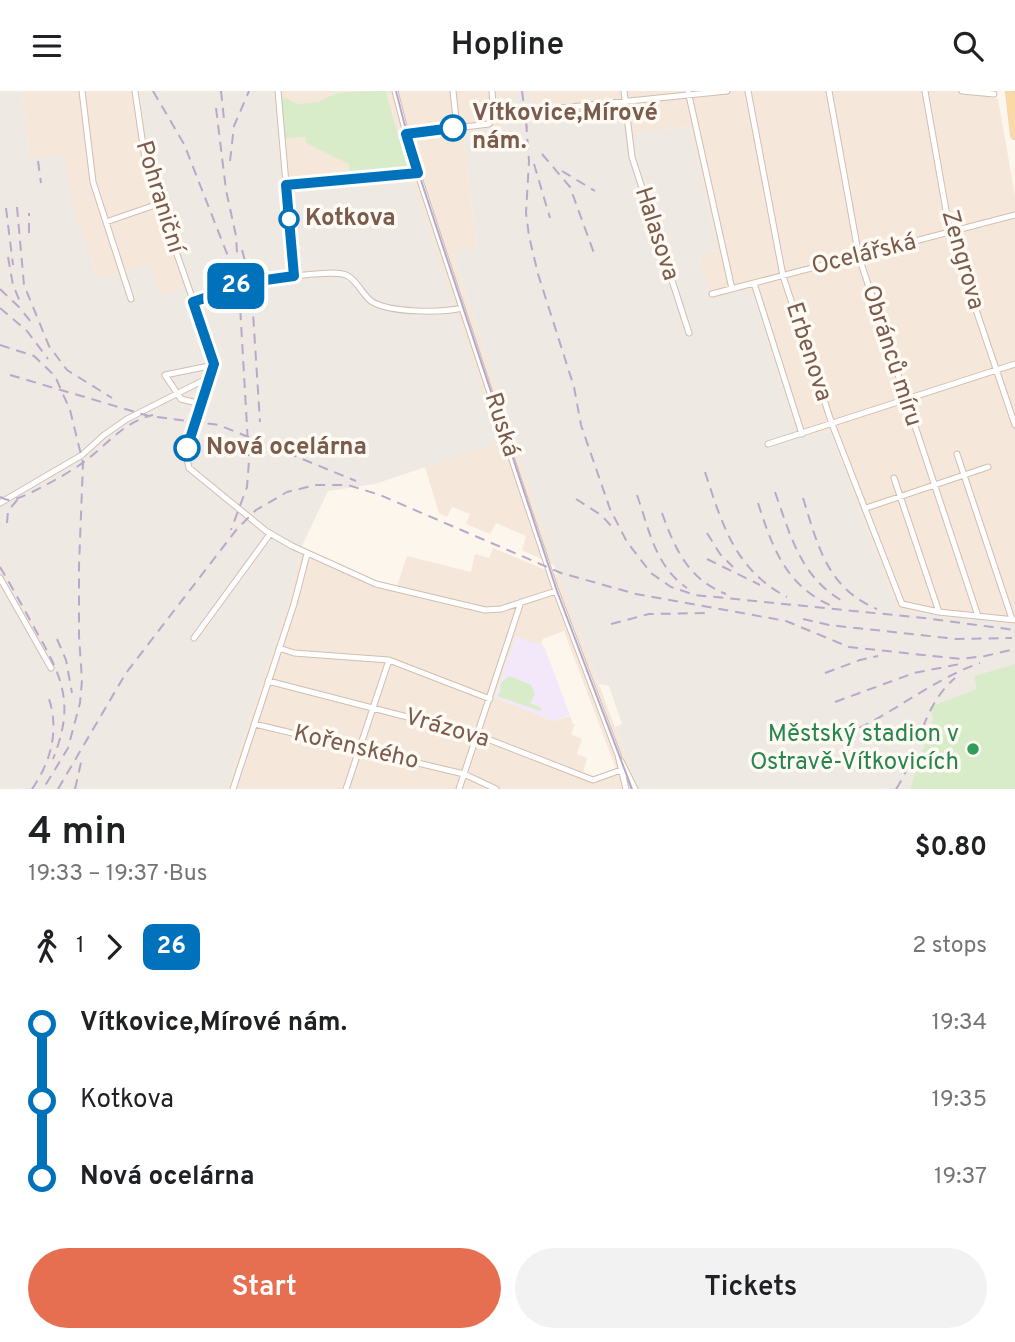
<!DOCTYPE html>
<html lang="en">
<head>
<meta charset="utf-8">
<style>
  :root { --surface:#fff; --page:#f2f2f2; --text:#202124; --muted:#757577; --accent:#e76f51 }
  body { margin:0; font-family:Overpass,sans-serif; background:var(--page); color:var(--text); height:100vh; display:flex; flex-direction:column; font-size:26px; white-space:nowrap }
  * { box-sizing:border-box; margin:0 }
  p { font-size:23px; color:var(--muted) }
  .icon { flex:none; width:38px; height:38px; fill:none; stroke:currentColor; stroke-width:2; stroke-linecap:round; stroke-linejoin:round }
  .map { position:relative; height:698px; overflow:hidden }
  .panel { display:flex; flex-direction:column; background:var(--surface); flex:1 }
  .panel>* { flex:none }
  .badge { padding:0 14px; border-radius:10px; font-size:24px; line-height:46px }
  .map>.badge { position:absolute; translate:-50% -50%; box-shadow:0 0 0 4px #fff }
  .legs { display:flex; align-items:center; gap:10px; height:77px; padding:0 28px; font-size:23px }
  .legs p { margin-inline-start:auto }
  .overview { display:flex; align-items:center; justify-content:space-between; height:119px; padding:0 28px }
  h1 { font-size:38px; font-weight:600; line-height:52px }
  .button { display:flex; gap:14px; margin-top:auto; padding:14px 28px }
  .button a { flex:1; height:80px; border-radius:42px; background:var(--accent); color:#fff; font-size:28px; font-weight:600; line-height:80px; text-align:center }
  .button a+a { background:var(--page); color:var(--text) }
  ul { padding:0 28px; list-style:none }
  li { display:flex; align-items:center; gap:24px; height:77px; font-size:26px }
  li i { display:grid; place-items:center; width:10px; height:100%; margin:0 9px; background:currentColor }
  li i::after { content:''; width:18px; height:18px; margin:-9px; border:5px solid; border-radius:50%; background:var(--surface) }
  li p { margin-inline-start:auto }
  li:first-child i { background:linear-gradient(#0000 50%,currentColor 0) }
  li:last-child i { background:linear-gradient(currentColor 50%,#0000 0) }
  header { display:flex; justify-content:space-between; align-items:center; height:91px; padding:0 28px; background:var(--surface); font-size:32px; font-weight:600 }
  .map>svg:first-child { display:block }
  .residential { fill:#f5e8da; fill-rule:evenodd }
  .industrial { fill:#efe9e4 }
  .education { fill:#f3e8fa }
  .green { fill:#d8ecc9 }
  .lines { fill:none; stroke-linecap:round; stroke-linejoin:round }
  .minor-casing { stroke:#d1beb0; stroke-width:7 }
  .primary-casing { stroke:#dad1cd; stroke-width:10 }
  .minor { stroke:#fff; stroke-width:5 }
  .primary { stroke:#fbd9a5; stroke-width:9 }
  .tram { stroke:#b9a8c9; stroke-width:2 }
  .rail { stroke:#b9a8c9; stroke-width:2; stroke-dasharray:10 7; stroke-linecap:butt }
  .line-1-casing { stroke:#fff; stroke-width:16 }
  .line-1 { stroke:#0072bc; stroke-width:10 }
  .stop-1-dot { fill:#fff; stroke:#0072bc; stroke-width:3.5 }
  .leisure-dot { fill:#2e9e5b; stroke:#fffaf3; stroke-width:2.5 }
  .labels { text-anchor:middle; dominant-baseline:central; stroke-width:7; stroke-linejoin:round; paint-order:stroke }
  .stop-label { font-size:24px; font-weight:bold; fill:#7a5c4d; stroke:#fffaf3; text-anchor:start }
  .street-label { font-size:24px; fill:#7a5c4d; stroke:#fffaf3 }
  .leisure-label { font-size:24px; fill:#27864d; stroke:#fffaf3; text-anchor:end }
</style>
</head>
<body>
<header><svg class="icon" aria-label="menu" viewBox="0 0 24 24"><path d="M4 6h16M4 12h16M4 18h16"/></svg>Hopline<svg class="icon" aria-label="search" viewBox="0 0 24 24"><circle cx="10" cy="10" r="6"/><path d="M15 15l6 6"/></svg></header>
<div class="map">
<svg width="1015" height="698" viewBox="0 0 1015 698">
  <rect width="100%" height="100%" fill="#fdf6ec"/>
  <path class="residential" d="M22,0h117l7,56 15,53 29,85 -28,11 -12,-33 -52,16 -22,-64 -13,-60 -33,4z
    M273,0h241l1,6 -5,17 -3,1 2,10 -46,6 14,116 -24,7 101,311 -32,-15 4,-14 -30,-13 -6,11 -24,-10 4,-10 -18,-7 -5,10 -8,-4 -14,-46 75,-25 -140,-259 -79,6z
    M529,0h460l1,6 8,2 17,96v429l-117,-14 -68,-180 -31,10 -45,-142 -7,-8 -37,10 -11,-44 19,-6 -28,-124 -63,9 -3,-23 -82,9z
    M301,457l68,31 28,7 10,-30 64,16 4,-18 14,4 4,-10 65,27 80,214h-411l61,-184zM564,540l52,138 -20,8 -13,-4 4,-15 -10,-4 5,-15 -11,-5 4,-10h-2l-3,-8 -17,5 -58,-24 21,-60 25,8 2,-6z"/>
  <path class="industrial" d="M0,0h22l8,68 33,-5 13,61 22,64 52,-16 12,32 28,-10 -29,-85 -15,-53 -7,-56h134l9,98 130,-10 88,263 -125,42 -47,7 -27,57 -13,57 -61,184h-227z
    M514,0h15l13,30 83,-9 2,23 63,-9 28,124 -19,6 11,43 37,-10 7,9 45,141 31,-9 68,180 117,14v40l-40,12 3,13 -45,28 -23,72h-272l-23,-62 7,-3 -13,-38 -10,-2 -45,-119 -101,-311 24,-8 -14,-115 45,-6v-27l7,-1z"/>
  <path class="education" d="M516,545l28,10 26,69 -17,6 -58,-24z"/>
  <path class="green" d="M383,0l3,1 22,79 -58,3 -1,-10 -43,-21v-6l-21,1 -4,-39 6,-1 10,6 22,-2 15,-8 15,-2z
    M1015,573v125h-105l23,-72 -3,-10 47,-18 -3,-13z
    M509,585l22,9 4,9 -5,9 12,5 -2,3 -43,-15 3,-4 1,-9z"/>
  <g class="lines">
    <defs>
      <path id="minor" d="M82,0l11,91 38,117
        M135,0l11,75 68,194 -28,93 3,15 77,63 26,15 84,38 109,26 16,-1 55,-18
        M395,0l16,62 107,325 38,113 62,164 8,34
        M453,0l4,37
        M624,0l8,66 57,176
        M688,0l44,198
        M748,0l35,185 49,148 70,180 37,8 76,8
        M829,0l30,166 119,359
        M925,0l25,142 65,192
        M962,0l32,3
        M627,19l-75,7 -1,-8 176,-18
        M406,43l83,-10 5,-6 -2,-27
        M286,94l132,-12
        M106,131l52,-18
        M294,185c12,-1 44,-6 54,0 10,6 14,18 23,25 18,12 70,12 91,7
        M754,192l48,151
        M712,203l303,-79
        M193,211l58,-20 43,-6 -16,-185
        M201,313l-20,-5 -16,-24 49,-10
        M768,353l247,-80
        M957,363l55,165
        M894,387l45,134
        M0,412l82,-48 22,-20 23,-16 83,-42
        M866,417l122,-41
        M0,487l51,90
        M194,547l76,-104
        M279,557l15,5 95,7 101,39
        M268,590l209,54 116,45 28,-10
        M254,633l210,50 32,15
        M621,670l14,28
        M233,698l61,-185 13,-50
        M346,698l43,-129
        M459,698l62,-187"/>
      <path id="primary" d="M1010,0l5,44"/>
    </defs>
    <use href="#minor" class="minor-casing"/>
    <use href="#primary" class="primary-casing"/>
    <use href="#minor" class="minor"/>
    <use href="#primary" class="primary"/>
    <path class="tram" d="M396,0l16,62 145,438 75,198"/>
    <path class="rail" d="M153,0l31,53 49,125
      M221,0l3,28
      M522,0l5,38
      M216,17l10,82 10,46 13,225 -2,26 -16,43
      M526,31l3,39 -3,52 3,23 9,38 36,113 7,38 29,84 17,33 24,31 20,14 24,8 229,23 91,12
      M542,63l28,33 25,69
      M38,70l3,22
      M230,70l4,-35 15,-35
      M534,73l16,54
      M562,80l33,20
      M17,116l7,78 25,61 18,24 45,28
      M6,117l7,57
      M29,142v-20
      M242,159l9,32 9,140
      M8,166l5,28 8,19
      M0,198l20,19 14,18
      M0,217l27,23 21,28
      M0,254l34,11 21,20 15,34 13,53 -4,103v70l3,44 -2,23 -12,45 -25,41
      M10,284l139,41 70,9 137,56
      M705,381c17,52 30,98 82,125
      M775,401c16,45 26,87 71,111
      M637,404c12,34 18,71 50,93
      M0,406c5,2 5,3 11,3 13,-1 67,-32 78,-42 20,-16 37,-37 64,-43
      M803,407c15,48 24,90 74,111
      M576,408l25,16 13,14
      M758,412c14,43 27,82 72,102
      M662,422c13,36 26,66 64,81
      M7,432l1,-12 10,-12
      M707,442l13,21 13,13
      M707,468l53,26
      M0,476c12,20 24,42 35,62 28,49 40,75 18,130
      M803,528l26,6 128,14 55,-1
      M611,533l38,-10 59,-1
      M57,548l9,21 6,33
      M825,582l35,-13 18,-4
      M835,611l79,-29 46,-9
      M844,644c48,-20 87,-55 136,-72
      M32,698c19,-27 28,-60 16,-93
      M58,698l68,-116 111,-144 19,-19 31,-18 29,-7h32l32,10 181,78 75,21 150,27 63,26 112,12 24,-3 30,-7
      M75,698l7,-31
      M896,698c24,-36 24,-81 59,-111"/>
  </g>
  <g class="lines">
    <defs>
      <path id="line-1" d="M187,357l27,-84 -21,-62 58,-20 43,-6 -8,-91 132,-12 -12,-39 47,-6"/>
    </defs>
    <use href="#line-1" class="line-1-casing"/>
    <use href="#line-1" class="line-1"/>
  </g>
  <g class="stop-1-dot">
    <circle cx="453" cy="37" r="12"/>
    <circle cx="289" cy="128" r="9"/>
    <circle cx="187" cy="357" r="12"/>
  </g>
  <circle class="leisure-dot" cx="973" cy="658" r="7"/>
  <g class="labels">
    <g class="stop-label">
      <text x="472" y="23">Vítkovice,Mírové<tspan x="472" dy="28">nám.</tspan></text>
      <text x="305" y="128">Kotkova</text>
      <text x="206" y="357">Nová ocelárna</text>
    </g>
    <g class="street-label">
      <text transform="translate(159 106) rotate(73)">Pohraniční</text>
      <text transform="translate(656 143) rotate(72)">Halasova</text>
      <text transform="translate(864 164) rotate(-14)">Ocelářská</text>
      <text transform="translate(962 169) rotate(74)">Zengrova</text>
      <text transform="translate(808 261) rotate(72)">Erbenova</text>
      <text transform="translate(891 265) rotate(72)">Obránců míru</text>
      <text transform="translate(501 334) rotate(72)">Ruská</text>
      <text transform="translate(447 638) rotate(16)">Vrázova</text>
      <text transform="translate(356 657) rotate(13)">Kořenského</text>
    </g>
    <g class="leisure-label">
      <text x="959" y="644">Městský stadion v<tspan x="959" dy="28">Ostravě-Vítkovicích</tspan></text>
    </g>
  </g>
</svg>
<b class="badge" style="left:236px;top:195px;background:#0072bc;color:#fff">26</b>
</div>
<section class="panel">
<div class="overview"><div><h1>4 min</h1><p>19:33 – 19:37 · Bus</p></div><b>$0.80</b></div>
<div class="legs"><svg class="icon" aria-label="walk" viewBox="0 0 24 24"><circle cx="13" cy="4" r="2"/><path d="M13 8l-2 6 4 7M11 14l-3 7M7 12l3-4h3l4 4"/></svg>1<svg class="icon" aria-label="forward" viewBox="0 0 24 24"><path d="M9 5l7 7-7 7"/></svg><b class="badge" style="background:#0072bc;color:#fff">26</b><p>2 stops</p></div>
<ul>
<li><i style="color:#0072bc"></i><b>Vítkovice,Mírové nám.</b><p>19:34</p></li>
<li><i style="color:#0072bc"></i><span>Kotkova</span><p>19:35</p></li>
<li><i style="color:#0072bc"></i><b>Nová ocelárna</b><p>19:37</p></li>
</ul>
<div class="button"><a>Start</a><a>Tickets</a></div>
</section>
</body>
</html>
